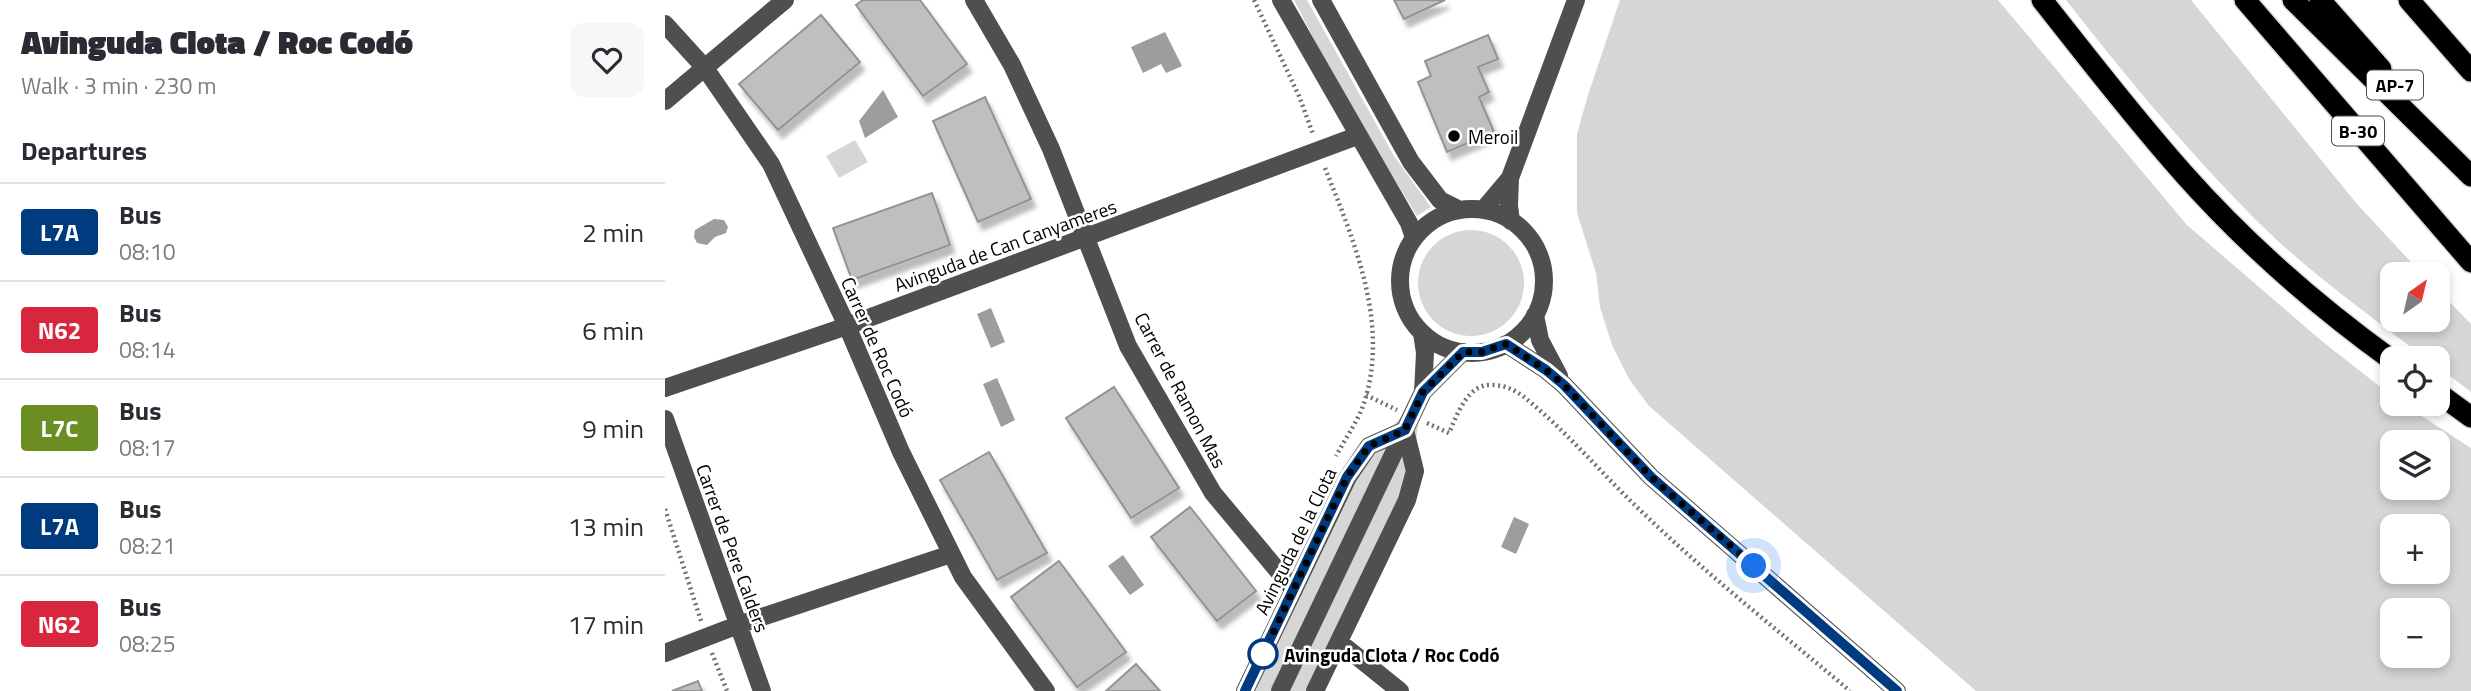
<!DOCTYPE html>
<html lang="en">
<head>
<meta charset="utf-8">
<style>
  :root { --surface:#fff; --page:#f7f7f7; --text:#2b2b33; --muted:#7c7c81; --line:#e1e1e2 }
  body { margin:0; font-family:"Titillium Web",sans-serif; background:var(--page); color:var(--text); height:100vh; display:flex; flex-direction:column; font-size:26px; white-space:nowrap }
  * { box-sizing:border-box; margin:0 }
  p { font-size:23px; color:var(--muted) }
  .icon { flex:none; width:38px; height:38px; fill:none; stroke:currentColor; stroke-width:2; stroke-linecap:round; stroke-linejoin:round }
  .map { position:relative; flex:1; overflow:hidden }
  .drawer { display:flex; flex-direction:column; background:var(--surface); width:665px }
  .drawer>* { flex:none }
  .badge { padding:0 14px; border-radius:5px; font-size:24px; line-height:46px }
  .needle { width:46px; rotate:34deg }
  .buttons { position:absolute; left:1715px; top:262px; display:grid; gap:14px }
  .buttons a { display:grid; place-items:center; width:70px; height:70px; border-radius:14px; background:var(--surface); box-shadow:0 4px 10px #0003; font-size:35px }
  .you { position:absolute; width:35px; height:35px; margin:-18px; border:5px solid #fff; border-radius:50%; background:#1a73e8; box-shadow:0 0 0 10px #1a73e833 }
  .map>.badge { position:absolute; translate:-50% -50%; box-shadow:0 0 0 4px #fff }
  h2 { padding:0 21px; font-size:26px; line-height:63px }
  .round { display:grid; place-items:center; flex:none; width:74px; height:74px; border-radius:14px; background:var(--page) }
  .overview { display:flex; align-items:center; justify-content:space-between; height:119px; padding:0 21px }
  h1 { font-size:33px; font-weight:800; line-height:52px }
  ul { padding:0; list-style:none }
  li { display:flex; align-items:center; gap:21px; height:98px; padding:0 21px; border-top:2px solid var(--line) }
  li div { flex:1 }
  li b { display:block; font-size:26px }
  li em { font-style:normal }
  li .badge { min-width:77px; font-weight:700; text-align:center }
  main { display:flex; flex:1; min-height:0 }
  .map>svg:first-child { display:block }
  .green { fill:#d6d6d6; fill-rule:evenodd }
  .water { fill:#9d9d9d }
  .building { fill:#bfbfbf; stroke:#939393; stroke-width:2; filter:url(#shadow) }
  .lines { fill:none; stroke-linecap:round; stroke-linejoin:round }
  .highway-casing { stroke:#dbdbdb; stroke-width:24 }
  .path { stroke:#717171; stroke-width:4.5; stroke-dasharray:2 3.5; stroke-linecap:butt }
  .minor { stroke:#4f4f4f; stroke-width:18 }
  .highway { stroke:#000; stroke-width:21 }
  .line-casing { stroke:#fff; stroke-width:16 }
  .line { stroke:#003b80; stroke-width:10 }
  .walk { stroke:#000; stroke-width:7; stroke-dasharray:0 12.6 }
  .poi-dot { fill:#000; stroke:#fff; stroke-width:2.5 }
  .stop-dot { fill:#fff; stroke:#003b80; stroke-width:3.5 }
  .labels { text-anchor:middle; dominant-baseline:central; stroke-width:5; stroke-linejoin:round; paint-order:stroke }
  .shield { fill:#fff; stroke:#4c4c4c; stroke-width:2 }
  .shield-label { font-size:18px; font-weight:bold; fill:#000 }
  .poi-label { font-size:19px; fill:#000; stroke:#fff; text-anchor:start }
  .street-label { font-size:19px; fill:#000; stroke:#fff }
  .stop-label { font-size:19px; font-weight:bold; fill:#000; stroke:#fff; text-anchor:start }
</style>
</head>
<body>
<main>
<section class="drawer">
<div class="overview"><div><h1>Avinguda Clota / Roc Codó</h1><p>Walk · 3 min · 230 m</p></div><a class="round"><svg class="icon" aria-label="heart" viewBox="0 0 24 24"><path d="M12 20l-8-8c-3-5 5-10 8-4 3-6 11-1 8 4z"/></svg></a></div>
<h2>Departures</h2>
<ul>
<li><span class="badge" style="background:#003b80;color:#fff">L7A</span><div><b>Bus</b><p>08:10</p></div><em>2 min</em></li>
<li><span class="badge" style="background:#d7263d;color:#fff">N62</span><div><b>Bus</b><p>08:14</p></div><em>6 min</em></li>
<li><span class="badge" style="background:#6b8e23;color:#fff">L7C</span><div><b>Bus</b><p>08:17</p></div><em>9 min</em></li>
<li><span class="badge" style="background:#003b80;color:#fff">L7A</span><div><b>Bus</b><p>08:21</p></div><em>13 min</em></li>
<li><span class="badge" style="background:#d7263d;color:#fff">N62</span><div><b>Bus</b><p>08:25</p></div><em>17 min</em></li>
</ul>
</section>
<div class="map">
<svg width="1806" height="691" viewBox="0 0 1806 691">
  <defs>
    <filter id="shadow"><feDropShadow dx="4.5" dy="8" stdDeviation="2" flood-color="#0004"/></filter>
  </defs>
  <rect width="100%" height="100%" fill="#fff"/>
  <path class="green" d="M629,0h13l87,156 37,51 -14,9 -73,-118z
    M955,0h378l189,225 136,117 69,54v8h11l68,44v243h-495l-327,-285 -20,-27 -17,-34 -12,-38 -4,-34 -19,-60v-79l11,-39zM1727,443h46v45h-46zM1727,527h46v45h-46zM1727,611h46v45h-46z
    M1401,0h125l166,204 66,71h-31v45h46v-30l33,34v68l-33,-25v-8h-11c-61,-46 -124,-91 -177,-145 -66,-67 -126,-140 -184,-214z
    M190,140l13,22 -29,16 -13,-22z
    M753 283a53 53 0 1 1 106 0a53 53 0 1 1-106 0Z
    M758,392l-16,108 -92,191h-72l105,-214z"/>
  <path class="water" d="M500,32l17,34 -16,7 -5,-9 -18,9 -12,-26z
    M218,90l15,27 -33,21 -6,-17z
    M49,219l10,1 4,7 -2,6 -11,4 -8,8 -10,-2 -3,-6 1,-7z
    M326,308l14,34 -14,6 -14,-34z
    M332,378l18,42 -14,7 -18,-43z
    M849,517l15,7 -13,30 -15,-7z
    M458,555l21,30 -14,10 -22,-29z"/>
  <path class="building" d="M198,0h57l47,64 -44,32 -67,-91z
    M729,0h51l-41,19z
    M156,15l39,47 -82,68 -39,-46z
    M823,35l10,24 -20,8 11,25 -10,5 15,35 -47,20 -29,-70 13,-6 -6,-15z
    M320,97l46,102 -53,23 -45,-101z
    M267,193l18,52 -98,35 -19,-52z
    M449,387l65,101 -48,30 -65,-100z
    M324,452l58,101 -50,27 -57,-100z
    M525,507l66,84 -39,30 -66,-84z
    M394,561l67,91 -49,35 -66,-90z
    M471,664l24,27h-54z
    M33,681l4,10h-30z"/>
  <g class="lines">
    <defs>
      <path id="highway" d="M1377,0c46,58 91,117 141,173 62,70 133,132 209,187
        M1580,0l226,262
        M1628,0l178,176
        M1655,0l61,69
        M1744,0l62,71
        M1773,393l33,24"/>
    </defs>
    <use href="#highway" class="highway-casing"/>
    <path class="path" d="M589,0l45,96 14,38
      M660,168c29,73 65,156 39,235 -6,18 -19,36 -28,53
      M701,395l31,15
      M762,423l22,10c8,-18 19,-50 43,-48 15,0 27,7 38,17 40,33 73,73 110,108 66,64 140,122 210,181
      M0,509l36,112
      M47,653l15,38"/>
    <path class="minor" d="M309,0l38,65 39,84 77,197 85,147 81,97
      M616,0l128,223 5,15
      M656,0l90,162 29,38 20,10
      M0,24l40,44 66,96 76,162 54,126 62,125 83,114
      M0,101l120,-101
      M735 281a72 72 0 1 1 144 0a72 72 0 1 1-144 0Z
      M818,210l27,-32
      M846,221l-2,-15 1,-28 66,-178
      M870,315l5,25 19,36
      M841,344l40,26 18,15 87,92 246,214
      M0,388l182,-62 510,-190
      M758,392l40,-40
      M0,419l97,272
      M674,642l61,49
      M0,653l73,-28 213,-71
      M580,691l103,-214 21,-31 36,-16
      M615,691l143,-299 2,-39 -3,-20
      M650,691l92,-191 8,-29 -10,-41"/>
    <use href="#highway" class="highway"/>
  </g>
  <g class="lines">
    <defs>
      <path id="line" d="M580,691l102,-214 22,-31 36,-16 18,-38 40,-40h19l24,-8 40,26 18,15 87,92 246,214"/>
    </defs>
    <use href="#line" class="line-casing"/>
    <use href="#line" class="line"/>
    <path class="walk" d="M598,654l84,-177 22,-31 36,-16 18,-38 40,-40h19l24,-8 40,26 18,15 87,92 103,89"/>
  </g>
  <circle class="poi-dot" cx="789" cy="136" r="7"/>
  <circle class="stop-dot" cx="598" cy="654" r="14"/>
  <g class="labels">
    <g class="shield">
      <rect x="1702" y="70.5" width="56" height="29" rx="5"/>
      <rect x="1667" y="116.5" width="52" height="29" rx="5"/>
    </g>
    <g class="shield-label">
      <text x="1730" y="85">AP-7</text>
      <text x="1693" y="131">B-30</text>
    </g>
    <g class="poi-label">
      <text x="803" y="136">Meroil</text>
    </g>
    <g class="street-label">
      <text transform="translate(340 245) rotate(-20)">Avinguda de Can Canyameres</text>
      <text transform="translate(213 347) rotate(66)">Carrer de Roc Codó</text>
      <text transform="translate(516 390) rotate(62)">Carrer de Ramon Mas</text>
      <text transform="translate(630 541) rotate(-64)">Avinguda de la Clota</text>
      <text transform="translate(68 548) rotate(70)">Carrer de Pere Calders</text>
    </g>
    <g class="stop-label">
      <text x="619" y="654">Avinguda Clota / Roc Codó</text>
    </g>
  </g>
</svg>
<div class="buttons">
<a><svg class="needle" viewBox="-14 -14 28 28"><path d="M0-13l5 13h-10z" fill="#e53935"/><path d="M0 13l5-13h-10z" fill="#7c7c81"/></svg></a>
<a><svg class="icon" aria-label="locate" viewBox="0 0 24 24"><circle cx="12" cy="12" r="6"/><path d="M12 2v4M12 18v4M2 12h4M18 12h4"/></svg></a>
<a><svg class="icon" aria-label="layers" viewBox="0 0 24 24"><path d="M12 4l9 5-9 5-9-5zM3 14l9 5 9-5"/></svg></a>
<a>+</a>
<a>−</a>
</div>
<div class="you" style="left:1089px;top:566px"></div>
</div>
</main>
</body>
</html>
